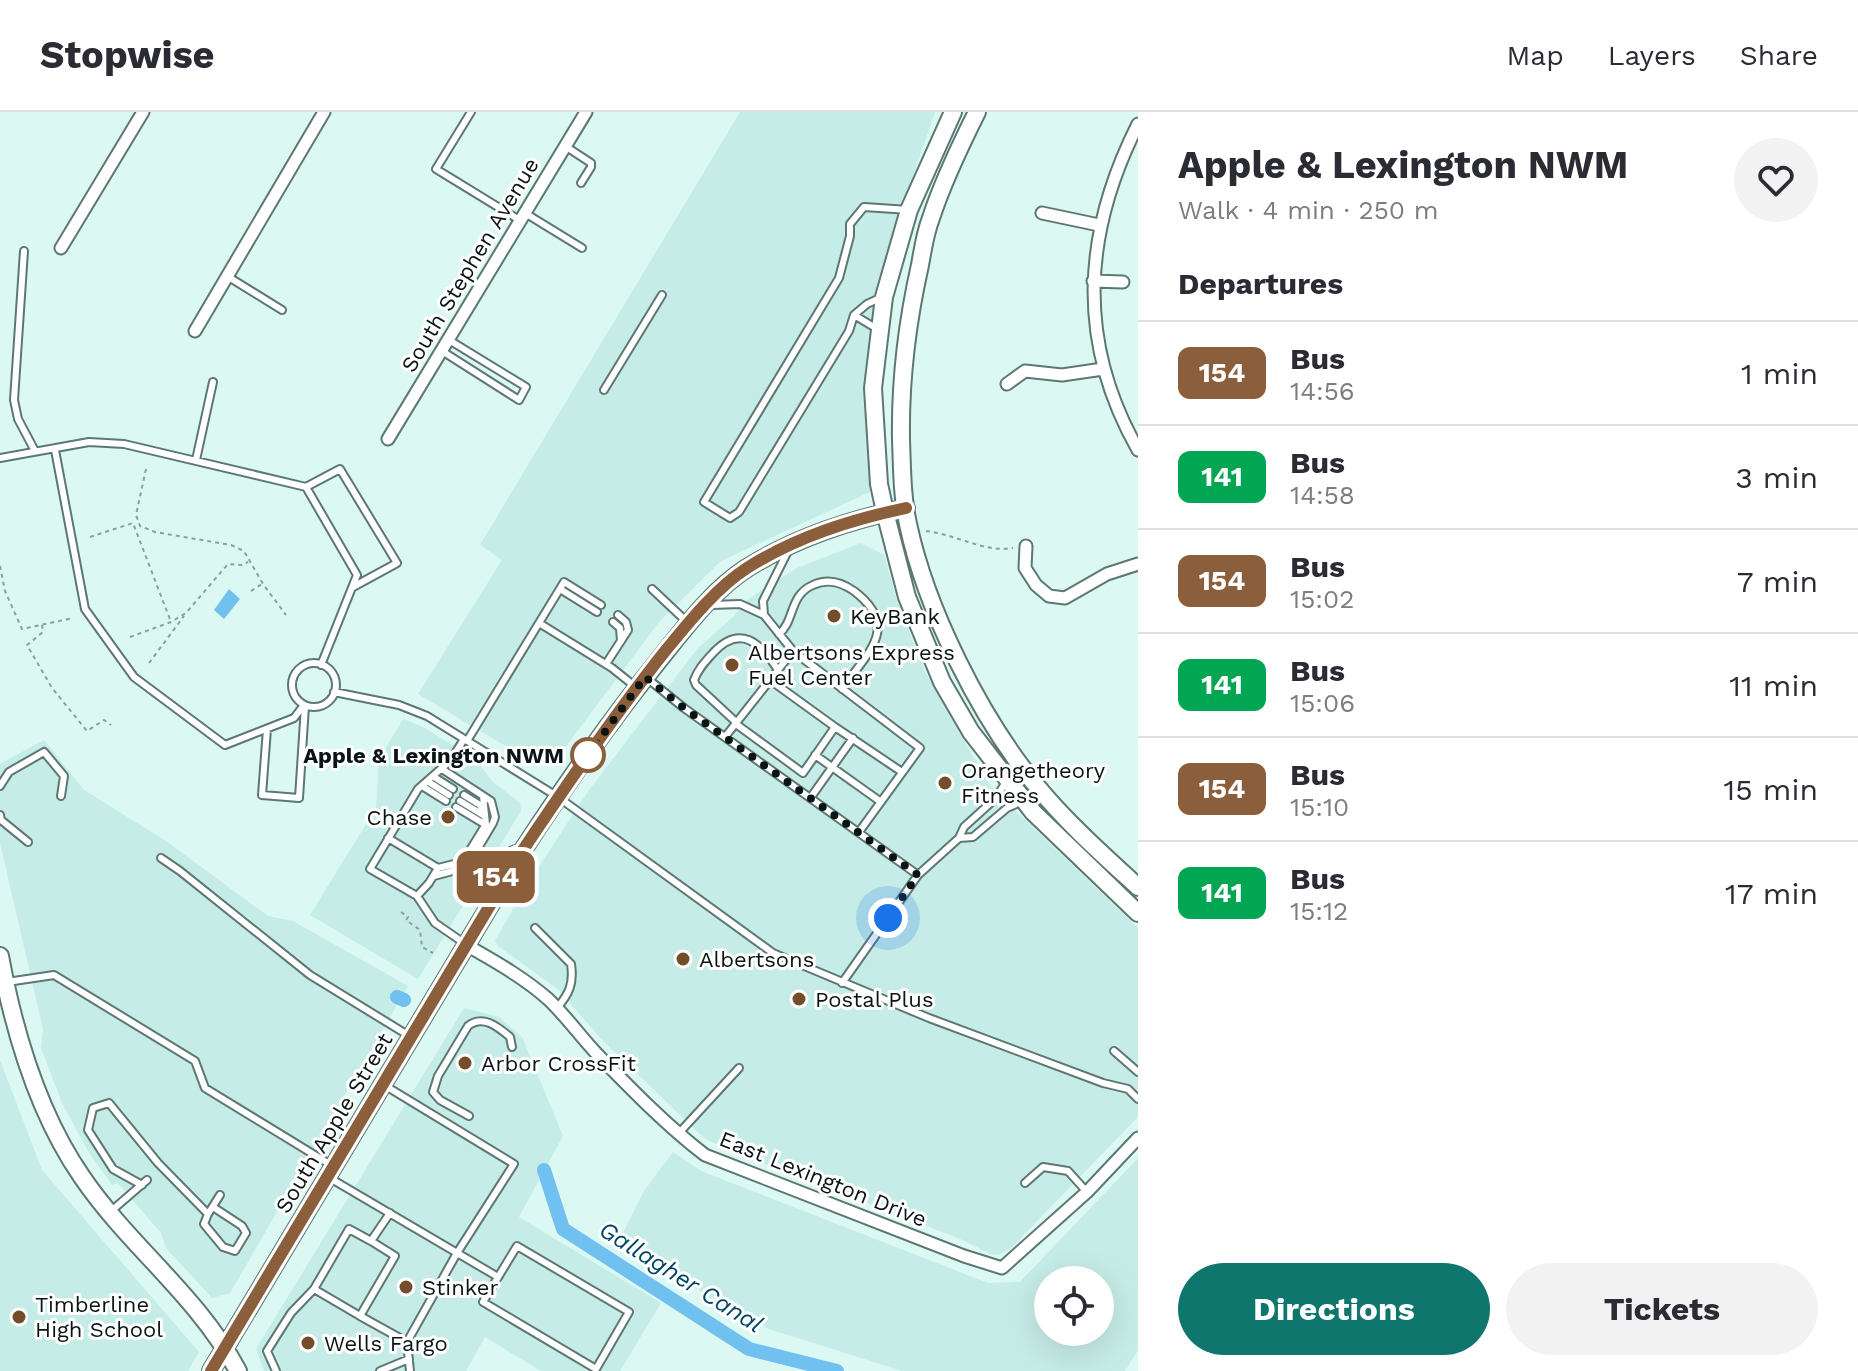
<!DOCTYPE html>
<html lang="en">
<head>
<meta charset="utf-8">
<style>
  :root { --surface:#fff; --page:#f2f2f3; --text:#2b2b33; --muted:#7c7c81; --line:#e1e1e2; --accent:#0f766e }
  body { margin:0; font-family:"Work Sans",sans-serif; background:var(--page); color:var(--text); height:100vh; display:flex; flex-direction:column; font-size:30px; white-space:nowrap }
  * { box-sizing:border-box; margin:0 }
  p { font-size:26px; color:var(--muted) }
  .icon { flex:none; width:44px; height:44px; fill:none; stroke:currentColor; stroke-width:2; stroke-linecap:round; stroke-linejoin:round }
  .map { position:relative; flex:1; overflow:hidden }
  .side { display:flex; flex-direction:column; background:var(--surface); width:720px }
  .side>* { flex:none }
  .badge { padding:0 16px; border-radius:12px; font-size:28px; line-height:52px }
  .buttons { position:absolute; left:1034px; top:1154px; display:grid; gap:16px }
  .buttons a { display:grid; place-items:center; width:80px; height:80px; border-radius:50%; background:var(--surface); box-shadow:0 8px 32px #0002; font-size:40px }
  .you { position:absolute; width:40px; height:40px; margin:-20px; border:6px solid #fff; border-radius:50%; background:#1a73e8; box-shadow:0 0 0 12px #1a73e833 }
  .map>.badge { position:absolute; translate:-50% -50%; box-shadow:0 0 0 4px #fff }
  h2 { padding:0 40px; font-size:30px; line-height:72px }
  .round { display:grid; place-items:center; flex:none; width:84px; height:84px; border-radius:42px; background:var(--page) }
  .summary { display:flex; align-items:center; justify-content:space-between; height:136px; padding:0 40px }
  h1 { font-size:38px; font-weight:700; line-height:60px }
  .button { display:flex; gap:16px; margin-top:auto; padding:16px 40px }
  .button a { flex:1; height:92px; border-radius:48px; background:var(--accent); color:#fff; font-size:32px; font-weight:700; line-height:92px; text-align:center }
  .button a+a { background:var(--page); color:var(--text) }
  ul { padding:0; list-style:none }
  li { display:flex; align-items:center; gap:24px; height:104px; padding:0 40px; border-top:2px solid var(--line) }
  li div { flex:1 }
  li b { display:block; font-size:30px }
  li em { font-style:normal }
  li .badge { min-width:88px; font-weight:700; text-align:center }
  header { display:flex; align-items:center; gap:48px; box-sizing:border-box; height:112px; padding:0 40px; background:var(--surface); border-bottom:2px solid var(--line) }
  header strong { font-size:38px }
  nav { display:flex; gap:44px; margin-inline-start:auto; font-size:28px }
  main { display:flex; flex:1; min-height:0 }
  .map>svg:first-child { display:block }
  .built { fill:#c6ece7; fill-rule:evenodd }
  .water { fill:#70c0f0 }
  .lines { fill:none; stroke-linecap:round; stroke-linejoin:round }
  .canal { stroke:#70c0f0; stroke-width:14 }
  .lane-casing { stroke:#5d7773; stroke-width:10 }
  .street-casing { stroke:#5d7773; stroke-width:15 }
  .secondary-casing { stroke:#5d7773; stroke-width:20 }
  .path { stroke:#8ca19e; stroke-width:2; stroke-dasharray:4 4; stroke-linecap:butt }
  .lane { stroke:#fff; stroke-width:6 }
  .street { stroke:#fff; stroke-width:11 }
  .secondary { stroke:#fff; stroke-width:16 }
  .line-casing { stroke:#fff; stroke-width:18 }
  .line { stroke:#8b5e3c; stroke-width:12 }
  .walk { stroke:#0a1413; stroke-width:8; stroke-dasharray:0 14.4 }
  .poi-dot { fill:#744d2b; stroke:#fefefe; stroke-width:3 }
  .stop-dot { fill:#fff; stroke:#8b5e3c; stroke-width:4 }
  .labels { text-anchor:middle; dominant-baseline:central; stroke-width:6; stroke-linejoin:round; paint-order:stroke }
  .street-label { font-size:22px; fill:#0a1413; stroke:#fefefe }
  .poi-label { font-size:22px; fill:#0a1413; stroke:#fefefe; text-anchor:start }
  .stop-label { font-size:22px; font-weight:bold; fill:#0a1413; stroke:#fefefe; text-anchor:end }
  .water-label { font-size:24px; font-style:italic; fill:#004565; stroke:#fefefe }
</style>
</head>
<body>
<header>
<strong>Stopwise</strong>
<nav><a>Map</a><a>Layers</a><a>Share</a></nav>
</header>
<main>
<div class="map">
<svg width="1138" height="1259" viewBox="0 0 1138 1259">
  <rect width="100%" height="100%" fill="#dbf8f3"/>
  <path class="built" d="M740,0h195l-48,140 -17,240 -149,69 -62,61 -104,139 -7,4 -6,-2 -27,-15 -13,-4 -84,-50 84,-134 -22,-15z
    M861,431l23,12 12,42 29,75 65,114 148,142v189l-128,132 -12,6 -7,-1 -33,-16 -193,-74 -60,-25 -103,-99 -43,-50 -61,-44 -3,-5 32,-56 62,-95 109,-142 35,-31 13,-16 14,-10 37,-23z
    M403,607l20,8 51,31 19,24 27,21 1,8 -103,168 -108,-64 66,-107 3,-49z
    M44,628l40,50 82,51 102,75 25,5 115,65 -178,307 -18,5 -46,-50 -5,-15 -43,-50 -6,2 -24,-34 -26,-48 -21,-55 2,-19 -43,-186v-79z
    M464,896l35,9 23,20 41,99 -44,81 142,86 -41,68h-79l-56,-34 -19,34h-202l-8,-22z
    M0,948l42,110 157,182 -11,19h-188z
    M673,1040l28,19 287,112 32,-1 118,-124v192l-13,21h-223l-133,-42 -55,-28 -92,-66 22,-44zM1048,1168h52v52h-52z"/>
  <path class="water" d="M229,477l11,10 -16,20 -10,-9z"/>
  <g class="lines">
    <path class="canal" d="M397,885l7,3
      M544,1058l19,59 186,120 88,22"/>
    <defs>
      <path id="lane" d="M471,0l-35,57 85,52
        M565,34l26,17v4l-10,16
        M525,101l57,35
        M24,139l-10,149 4,19 17,32
        M227,164l55,34
        M854,203l-5,16 -110,181 -9,6 -26,-16 135,-224 11,-42v-12l14,-17 45,3
        M879,218l-25,-15 13,-11 13,-6
        M442,239l77,49 7,-13 -77,-47
        M604,278l58,-95
        M55,338l30,159 49,68 91,68 69,-27 10,-13
        M0,346l89,-16 35,2 182,43 51,88 -36,90
        M196,348l17,-78
        M306,375l34,-18 57,94 -44,24
        M560,477l37,23
        M652,477l34,32
        M711,493l29,-1 24,11 29,36 127,97 -61,84
        M764,503l-1,-14 26,-52
        M613,510l7,6 1,13
        M539,511l25,-41 37,23
        M779,522c16,-13 10,-39 34,-49 15,-7 28,-3 41,6 47,36 14,61 -12,98
        M292 573a22 22 0 1 1 44 0a22 22 0 1 1-44 0Z
        M606,552l22,-34 -2,-8 -8,-7
        M648,567l36,29 234,167
        M334,580l65,13 28,11 131,81 215,156 156,65 174,65 25,6 10,10
        M737,611l-41,-38 -2,-5c4,-11 11,-18 19,-27 27,-29 47,-11 65,17
        M736,612l67,49 32,-46 -65,-47
        M835,615l67,45
        M267,617l-5,66 37,3 6,-92
        M725,625l68,-86
        M467,629l72,-118 73,45 25,20
        M815,643l66,47
        M434,665l19,12
        M427,669l22,14
        M0,674l9,-14 35,-20 20,24 -3,20
        M422,674l24,15
        M464,683l16,10 4,9
        M811,685l42,-59
        M460,689l23,14
        M456,695l30,18
        M0,703l1,5 27,22
        M388,726l50,30 -9,15 -12,13
        M959,726l14,-1 34,-29 16,-7
        M161,746l19,13 130,104 101,62
        M438,756l20,-5 9,-8 19,-31 -3,-28
        M434,764l26,-7 11,-9 22,-37 2,-6 -4,-16 -49,-32
        M535,816l36,36c3,20 -2,30 -14,44
        M464,831l-29,-20 -18,-27 -47,-27 48,-80 33,-29 13,-21
        M7,870l47,-7 141,86 10,27 126,77
        M842,871l76,-108 41,-37 5,-11 32,-29 11,-18
        M1114,939l24,21
        M384,973l130,79 -57,89 -50,89 3,29
        M469,1004l-29,-16 -7,-8 5,-16 30,-50c15,-12 30,1 42,11l2,10
        M679,1021l60,-65
        M328,1065l170,100
        M1025,1071l18,-16 25,4 19,21
        M142,1073l-29,-16 -25,-39 5,-22 16,-5 49,60 50,51 12,-19
        M110,1100l37,-32
        M208,1102l-4,10 19,23 12,4 11,-18 -4,-7 -29,-19
        M371,1129l-22,-12 -35,60 46,27 35,-60 -24,-15 19,-28
        M517,1134l112,66 -33,57 -113,-67z
        M360,1204l47,26
        M276,1259l-9,-20 24,-38 23,-24
        M380,1259l29,-12"/>
      <path id="street" d="M1138,12c-55,109 -62,217 0,326
        M1042,101l57,12
        M61,136l82,-136
        M1093,169l30,1
        M195,219l129,-219
        M1007,272l18,-13 37,4 41,-6
        M388,327l198,-327
        M1026,434l-1,22 11,17 13,11 16,2 42,-24 31,-10
        M466,833c28,16 57,32 82,54 18,17 32,37 49,55 34,35 70,72 108,101l259,101 38,12 85,-76 51,-54"/>
      <path id="secondary" d="M953,0l-44,98 -25,87 -11,91 6,96 6,28 22,85 35,85 29,50 62,80 105,101
        M977,0c-17,34 -34,69 -46,106 -6,15 -8,31 -11,47 -13,58 -20,115 -19,174 1,28 1,58 7,85 18,85 72,193 127,260 31,38 67,70 103,103
        M495,785l11,-2c11,-12 20,-26 15,-42
        M0,844c14,76 37,156 82,221 47,69 116,119 156,194
        M211,1259l284,-474c-6,-17 8,-42 26,-44 44,-68 91,-135 142,-198 24,-30 51,-66 84,-87 50,-31 103,-48 159,-60"/>
    </defs>
    <use href="#lane" class="lane-casing"/>
    <use href="#street" class="street-casing"/>
    <use href="#secondary" class="secondary-casing"/>
    <path class="path" d="M146,357l-10,46 4,11 15,6 76,13 13,6 19,33 23,31
      M926,419c29,3 59,22 87,17
      M90,425l43,-14 38,99
      M0,454l5,25 17,38 51,-11
      M251,479l11,-7
      M42,513l1,7 -16,13 25,43 35,43 17,-11 7,5
      M130,525l41,-15 15,-9 42,-49 14,1 6,-3
      M149,551l35,-47
      M401,800l7,5 -2,3 14,10 2,17 11,6"/>
    <use href="#lane" class="lane"/>
    <use href="#street" class="street"/>
    <use href="#secondary" class="secondary"/>
  </g>
  <g class="lines">
    <defs>
      <path id="line" d="M211,1259l284,-474c-6,-17 8,-42 26,-44 46,-69 93,-138 145,-203 23,-28 50,-62 81,-82 49,-31 103,-48 159,-60"/>
    </defs>
    <use href="#line" class="line-casing"/>
    <use href="#line" class="line"/>
    <path class="walk" d="M588,643l57,-78 39,31 234,167 -30,43"/>
  </g>
  <g class="poi-dot">
    <circle cx="834" cy="504" r="8"/>
    <circle cx="732" cy="553" r="8"/>
    <circle cx="945" cy="671" r="8"/>
    <circle cx="448" cy="705" r="8"/>
    <circle cx="683" cy="847" r="8"/>
    <circle cx="799" cy="887" r="8"/>
    <circle cx="465" cy="951" r="8"/>
    <circle cx="406" cy="1175" r="8"/>
    <circle cx="19" cy="1205" r="8"/>
    <circle cx="308" cy="1231" r="8"/>
  </g>
  <circle class="stop-dot" cx="588" cy="643" r="16"/>
  <g class="labels">
    <g class="street-label">
      <text transform="translate(470 153) rotate(-59)">South Stephen Avenue</text>
      <text transform="translate(334 1011) rotate(-59)">South Apple Street</text>
      <text transform="translate(823 1067) rotate(22)">East Lexington Drive</text>
    </g>
    <g class="poi-label">
      <text x="850" y="504">KeyBank</text>
      <text x="748" y="540">Albertsons Express<tspan x="748" dy="25">Fuel Center</tspan></text>
      <text x="961" y="658">Orangetheory<tspan x="961" dy="25">Fitness</tspan></text>
      <text x="432" y="705" text-anchor="end">Chase</text>
      <text x="699" y="847">Albertsons</text>
      <text x="815" y="887">Postal Plus</text>
      <text x="481" y="951">Arbor CrossFit</text>
      <text x="422" y="1175">Stinker</text>
      <text x="35" y="1192">Timberline<tspan x="35" dy="25">High School</tspan></text>
      <text x="324" y="1231">Wells Fargo</text>
    </g>
    <g class="stop-label">
      <text x="564" y="643">Apple &amp; Lexington NWM</text>
    </g>
    <g class="water-label">
      <text transform="translate(681 1165) rotate(32)">Gallagher Canal</text>
    </g>
  </g>
</svg>
<div class="buttons">
<a><svg class="icon" aria-label="locate" viewBox="0 0 24 24"><circle cx="12" cy="12" r="6"/><path d="M12 2v4M12 18v4M2 12h4M18 12h4"/></svg></a>
</div>
<div class="you" style="left:888px;top:806px"></div>
<b class="badge" style="left:496px;top:765px;background:#8b5e3c;color:#fff">154</b>
</div>
<section class="side">
<div class="summary"><div><h1>Apple &amp; Lexington NWM</h1><p>Walk · 4 min · 250 m</p></div><a class="round"><svg class="icon" aria-label="heart" viewBox="0 0 24 24"><path d="M12 20l-8-8c-3-5 5-10 8-4 3-6 11-1 8 4z"/></svg></a></div>
<h2>Departures</h2>
<ul>
<li><span class="badge" style="background:#8b5e3c;color:#fff">154</span><div><b>Bus</b><p>14:56</p></div><em>1 min</em></li>
<li><span class="badge" style="background:#00a651;color:#fff">141</span><div><b>Bus</b><p>14:58</p></div><em>3 min</em></li>
<li><span class="badge" style="background:#8b5e3c;color:#fff">154</span><div><b>Bus</b><p>15:02</p></div><em>7 min</em></li>
<li><span class="badge" style="background:#00a651;color:#fff">141</span><div><b>Bus</b><p>15:06</p></div><em>11 min</em></li>
<li><span class="badge" style="background:#8b5e3c;color:#fff">154</span><div><b>Bus</b><p>15:10</p></div><em>15 min</em></li>
<li><span class="badge" style="background:#00a651;color:#fff">141</span><div><b>Bus</b><p>15:12</p></div><em>17 min</em></li>
</ul>
<div class="button"><a>Directions</a><a>Tickets</a></div>
</section>
</main>
</body>
</html>
